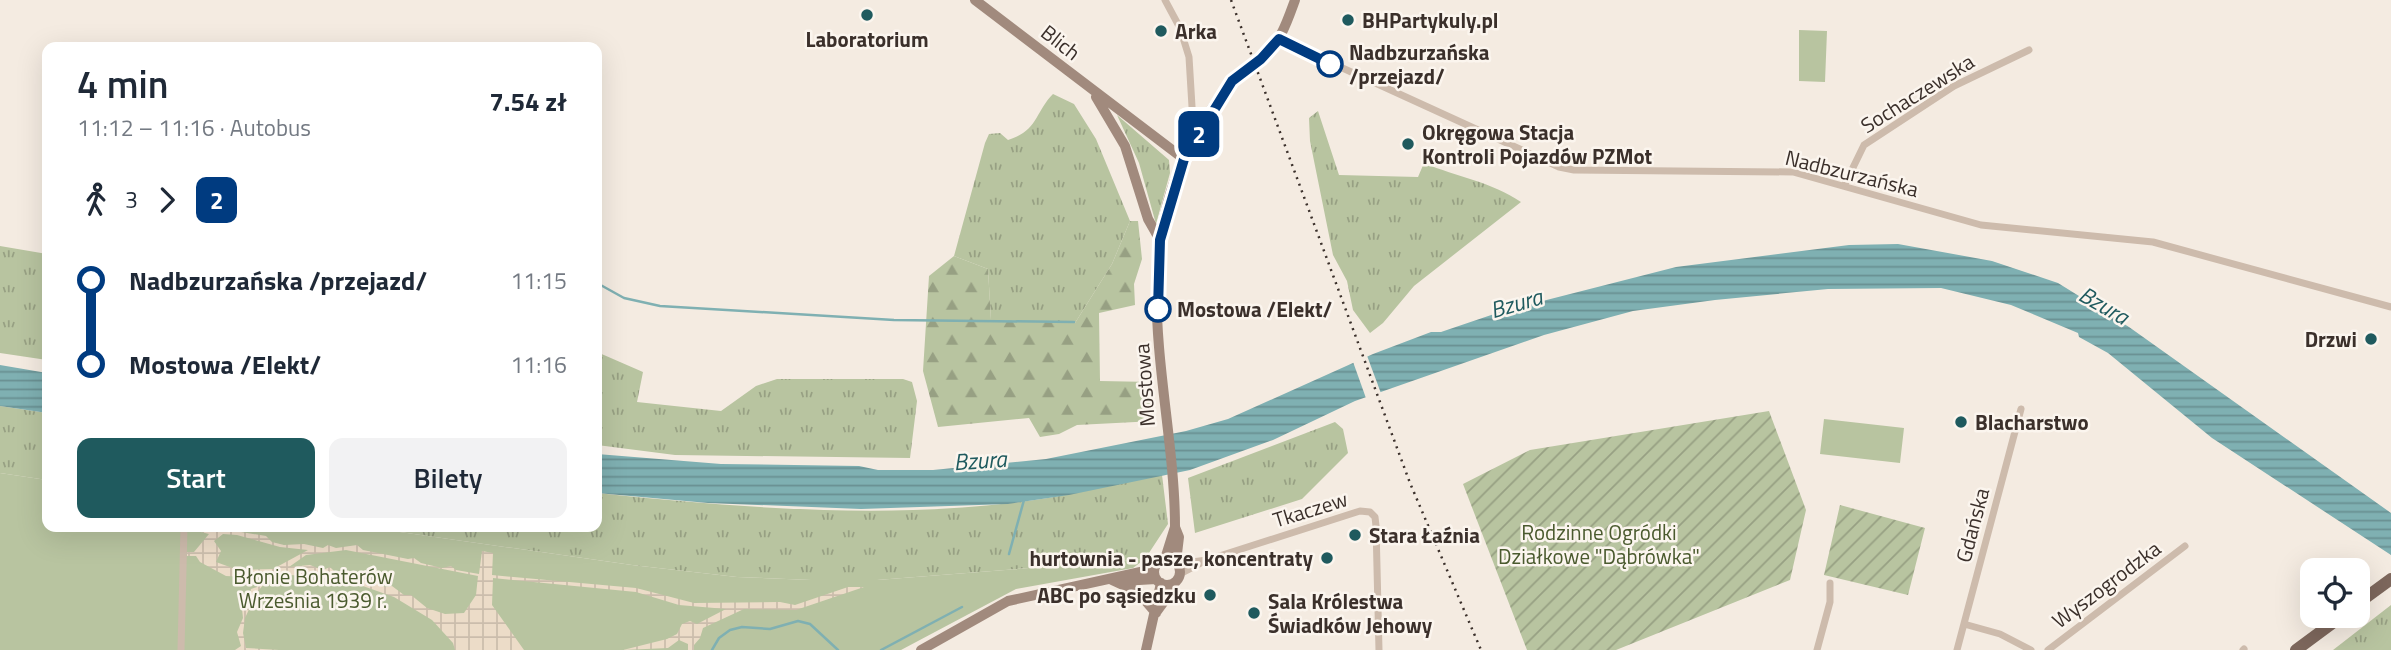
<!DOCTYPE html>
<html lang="pl">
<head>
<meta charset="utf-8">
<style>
  :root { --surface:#fff; --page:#f2f2f3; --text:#1f2937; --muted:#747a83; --accent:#1f5a5e }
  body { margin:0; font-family:"Titillium Web",sans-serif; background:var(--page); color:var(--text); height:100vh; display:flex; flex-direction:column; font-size:26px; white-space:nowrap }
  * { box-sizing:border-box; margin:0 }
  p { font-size:23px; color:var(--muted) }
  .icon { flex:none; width:38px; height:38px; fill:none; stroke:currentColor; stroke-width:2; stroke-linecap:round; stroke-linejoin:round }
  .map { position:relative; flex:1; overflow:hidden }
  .panel { position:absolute; left:42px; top:42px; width:560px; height:490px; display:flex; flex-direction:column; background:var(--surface); border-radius:14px; box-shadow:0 7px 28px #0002 }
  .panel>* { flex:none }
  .badge { padding:0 14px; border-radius:10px; font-size:24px; line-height:46px }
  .controls { position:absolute; left:2300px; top:558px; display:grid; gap:14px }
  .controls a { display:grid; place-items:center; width:70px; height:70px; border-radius:14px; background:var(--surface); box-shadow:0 7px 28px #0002; font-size:35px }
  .map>.badge { position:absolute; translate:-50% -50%; box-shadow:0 0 0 4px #fff }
  .legs { display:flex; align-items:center; gap:10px; height:77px; padding:0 35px; font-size:23px }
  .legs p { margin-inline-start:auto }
  .head { display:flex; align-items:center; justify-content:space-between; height:119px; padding:0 35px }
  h1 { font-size:38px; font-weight:600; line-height:52px }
  .action { display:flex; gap:14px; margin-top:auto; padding:14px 35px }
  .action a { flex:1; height:80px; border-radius:14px; background:var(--accent); color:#fff; font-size:28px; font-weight:600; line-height:80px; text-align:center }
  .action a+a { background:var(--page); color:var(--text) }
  ul { padding:0 35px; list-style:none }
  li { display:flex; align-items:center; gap:24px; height:84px; font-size:26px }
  li i { display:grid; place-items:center; width:10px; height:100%; margin:0 9px; background:currentColor }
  li i::after { content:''; width:18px; height:18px; margin:-9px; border:5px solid; border-radius:50%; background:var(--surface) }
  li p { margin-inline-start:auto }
  li:first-child i { background:linear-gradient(#0000 50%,currentColor 0) }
  li:last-child i { background:linear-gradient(currentColor 50%,#0000 0) }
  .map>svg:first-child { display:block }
  .grass { fill:url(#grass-tufts) }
  .forest { fill:url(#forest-firs) }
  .park { fill:#b8c4a0 }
  .garden { fill:url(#garden-furrows) }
  .plaza { fill:url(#plaza-grid); fill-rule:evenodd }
  .water { fill:url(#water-rules) }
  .pier { fill:#f4ebe1 }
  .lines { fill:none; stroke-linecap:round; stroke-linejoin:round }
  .stream { stroke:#7fb0b2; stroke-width:2.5 }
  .street { stroke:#cdbbac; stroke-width:7 }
  .secondary { stroke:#a18a7d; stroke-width:10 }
  .primary { stroke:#7d675c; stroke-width:12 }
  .rail { stroke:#3b302b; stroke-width:2.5; stroke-dasharray:2 5; stroke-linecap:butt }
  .line-1-casing { stroke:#fff; stroke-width:16 }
  .line-1 { stroke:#003b80; stroke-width:10 }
  .poi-dot { fill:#1f5a5e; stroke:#fbf5ee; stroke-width:2.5 }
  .stop-1-dot { fill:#fff; stroke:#003b80; stroke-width:3.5 }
  .labels { text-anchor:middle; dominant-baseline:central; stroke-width:5; stroke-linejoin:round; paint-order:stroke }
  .poi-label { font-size:21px; font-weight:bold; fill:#3b302b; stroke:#fbf5ee; text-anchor:start }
  .street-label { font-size:21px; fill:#3b302b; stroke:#fbf5ee }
  .stop-label { font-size:21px; font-weight:bold; fill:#3b302b; stroke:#fbf5ee; text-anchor:start }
  .park-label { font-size:21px; fill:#4a5a2e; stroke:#fbf5ee }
  .water-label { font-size:23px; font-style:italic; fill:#1f5a5e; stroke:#fbf5ee }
</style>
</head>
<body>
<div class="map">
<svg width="2391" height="650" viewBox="0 0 2391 650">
  <defs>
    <pattern id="grass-tufts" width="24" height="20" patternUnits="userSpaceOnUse" patternTransform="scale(1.75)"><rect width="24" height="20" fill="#b8c4a0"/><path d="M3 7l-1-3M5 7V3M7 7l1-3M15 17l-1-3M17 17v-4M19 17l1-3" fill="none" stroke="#97a083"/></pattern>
    <pattern id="forest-firs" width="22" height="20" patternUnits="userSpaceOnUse" patternTransform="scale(1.75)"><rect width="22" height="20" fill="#b8c4a0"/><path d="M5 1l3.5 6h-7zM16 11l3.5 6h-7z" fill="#97a083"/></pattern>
    <pattern id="garden-furrows" width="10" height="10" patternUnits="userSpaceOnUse" patternTransform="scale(1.75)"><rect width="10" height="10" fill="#b8c4a0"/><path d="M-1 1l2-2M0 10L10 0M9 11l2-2" fill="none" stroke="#97a083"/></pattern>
    <pattern id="plaza-grid" width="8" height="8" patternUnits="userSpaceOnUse" patternTransform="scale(1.75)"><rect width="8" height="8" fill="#ecdcc8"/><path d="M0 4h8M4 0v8" fill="none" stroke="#cbbdac"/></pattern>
    <pattern id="water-rules" width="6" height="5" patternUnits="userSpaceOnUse" patternTransform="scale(1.75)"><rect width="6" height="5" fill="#7fb0b2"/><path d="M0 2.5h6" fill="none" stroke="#699091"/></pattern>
  </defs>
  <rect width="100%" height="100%" fill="#f4ebe1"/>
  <path class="grass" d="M1053,94l21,10 22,35 34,82 -18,43 -37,59 -84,-3 -3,-51 -34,-13 31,-113 4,-9 11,-1 8,7c30,-9 27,-28 45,-46z
    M1318,111l21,64 79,2 6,-14c33,14 68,19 97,39l-107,84 -31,37 -13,10 -17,-23 -6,-29 -14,-26 -23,-114 -1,-23z
    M1117,115l52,45 1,13 -14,51 -17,-61z
    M0,246l47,8v106l-47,-7z
    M597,352l46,20 -6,30 84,9 35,-25 21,-7h126l9,3 5,19 -7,57 -235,-3 -78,-10z
    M0,406l47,7v67l-47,-7z
    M1335,422l8,7 5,24 -46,46 -107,34 -7,-55z
    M1162,475l6,49 -23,35 -268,21h-66l-74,-3 -105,-12 -267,-38h232v-34c136,14 277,26 414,10 51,-5 101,-19 151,-28z
    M2391,605v45h-58z"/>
  <path class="forest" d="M1130,221h8l4,38 -8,25 1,21 -36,8 1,68 52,1 3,39 -78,4 -18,9 -19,3 -11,-19 -91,9 -15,-56 6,-95 25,-20 34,13 3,51 84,3 37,-59z"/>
  <path class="park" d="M1799,30l28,1 -2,51 -26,-1z
    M1824,419l80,9 -4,35 -80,-9z
    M0,473l47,7v47h318l267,38 105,12 74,3h66l268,-21 -12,9 -117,21 -115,61h-901z"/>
  <path class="garden" d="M1769,411l37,99 -16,70 -174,70h-89l-64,-166 67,-34z
    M1840,505l85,23 -17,67 -84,-20z"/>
  <path class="plaza" d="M189,527l40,4 8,-3 4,4 25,4 6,6 12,3 20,-1 19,4 5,-3 8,3 21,-3 6,5 45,9 6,-1 7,5 21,5 9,-2 5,4 23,4 3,-23 11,2 -1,22 144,13 58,15 86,-1 15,3 53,-18h16l-68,23 -52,-1 -41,19 -3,10 -6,7v5h-6v-6l-9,-4 -11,8 -45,2 44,-11 10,-5 5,-10 8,-3 7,3 29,-15 -47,-4 -43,-13 -143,-14 -1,27 32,45h-69l-2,-7 -21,-23 -38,-23 -48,-17 -66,-6 -13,7 -10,11 -12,26 -2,15 3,15 33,2h-44l6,-4 -4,-14 6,-14 -1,-9 5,-4 4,-16 6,-2 6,-9 -37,-2 -26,-14 -4,-6h-9v-4h7l15,-18 -20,-5zM223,534l14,1 43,12 28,3 -35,19 -35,1 -22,-8 5,-11 -7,-10zM346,550l132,26 -2,19 -12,18 -19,1 -18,-6 -16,-13h-7l-12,-9 -7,1 -13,-9 -7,1 -13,-7h-17l-5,-5 -7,3 -13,-5 -21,2 17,-12z"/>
  <path class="water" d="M1898,244l94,17 66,22 71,44 262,186v42l-179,-117 -104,-85 -29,-16 -1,-4 -67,-28 -70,-17 -113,1 -113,11 -82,11 -89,24 -189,66 -82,39 -83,30 -121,25 -61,9 -147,5 -153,-6 -111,-10v-39l124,10 138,2 19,4h55l113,-11 140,-28 42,-12 145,-65 58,-22h10l62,-21 173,-44 173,-22z
    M0,365l47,8v40l-47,-7z"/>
  <path class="pier" d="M1366,353l16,43 -15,5 -15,-42z"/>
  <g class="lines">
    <path class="stream" d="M597,283l27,15 36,8 234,14 180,2
      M1009,554l15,-54
      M712,650l7,-12 11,-8 12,-3 28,2 28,-8 12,3 28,26
      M881,650l81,-43"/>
    <path class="street" d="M1165,0l15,28 9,29 4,66 8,6
      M1279,39l280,128 15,3 219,2 188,53 172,17 238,65
      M1844,186l20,-41 90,-59 75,-36
      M1177,564l30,-4 153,-49 10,1 5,5 1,9 3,124
      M1180,574l23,-12
      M1964,624l36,10 31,16
      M181,650l3,-123
      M1817,650l13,-48v-19
      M1957,650l64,-241
      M2048,650l137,-104
      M2243,650l1,-1"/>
    <path class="secondary" d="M975,0l209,159
      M1096,97l29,49 23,73 12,21
      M1165,559l10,-32
      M1154 572a13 13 0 1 1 26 0a13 13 0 1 1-26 0Z
      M1176,562l3,-25 -4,-10c0,-120 -47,-254 9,-368 13,-27 31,-60 51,-81 7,-8 17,-13 26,-19 19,-15 26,-37 34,-59
      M1112,580l26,12 18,21
      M1122,581l34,-2
      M1157,611l8,-11 4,-15
      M921,650l87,-49 146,-32
      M1146,650l15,-67"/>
    <path class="primary" d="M2357,604l34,-25
      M2296,650l46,-34"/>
    <path class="rail" d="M1231,0l179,483 71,167"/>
  </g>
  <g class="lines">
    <defs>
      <path id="line-1" d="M1158,309l2,-69 24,-81 48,-78 29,-22 18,-20 51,25"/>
    </defs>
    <use href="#line-1" class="line-1-casing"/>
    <use href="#line-1" class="line-1"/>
  </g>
  <g class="poi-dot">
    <circle cx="867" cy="15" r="7"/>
    <circle cx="1348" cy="20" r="7"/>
    <circle cx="1161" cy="31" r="7"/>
    <circle cx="1408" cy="144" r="7"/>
    <circle cx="2371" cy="339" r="7"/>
    <circle cx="1961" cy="422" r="7"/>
    <circle cx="1355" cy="535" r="7"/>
    <circle cx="1327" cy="558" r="7"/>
    <circle cx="1210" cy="595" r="7"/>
    <circle cx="1254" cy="613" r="7"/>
  </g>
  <g class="stop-1-dot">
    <circle cx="1330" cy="64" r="12"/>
    <circle cx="1158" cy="309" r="12"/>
  </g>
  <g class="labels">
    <g class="poi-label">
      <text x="1362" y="20">BHPartykuly.pl</text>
      <text x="1175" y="31">Arka</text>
      <text x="867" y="39" text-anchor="middle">Laboratorium</text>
      <text x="1422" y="132">Okręgowa Stacja<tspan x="1422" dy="24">Kontroli Pojazdów PZMot</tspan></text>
      <text x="2357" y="339" text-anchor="end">Drzwi</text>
      <text x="1975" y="422">Blacharstwo</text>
      <text x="1369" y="535">Stara Łaźnia</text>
      <text x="1313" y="558" text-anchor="end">hurtownia - pasze, koncentraty</text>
      <text x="1196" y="595" text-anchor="end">ABC po sąsiedzku</text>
      <text x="1268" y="601">Sala Królestwa<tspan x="1268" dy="24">Świadków Jehowy</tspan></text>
    </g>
    <g class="street-label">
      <text transform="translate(1061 42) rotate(38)">Blich</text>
      <text transform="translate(1917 93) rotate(-32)">Sochaczewska</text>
      <text transform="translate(1852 173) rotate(14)">Nadbzurzańska</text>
      <text transform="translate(1144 385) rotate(-94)">Mostowa</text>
      <text transform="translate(1310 509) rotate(-17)">Tkaczew</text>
      <text transform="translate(1972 525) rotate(-75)">Gdańska</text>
      <text transform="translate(2106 584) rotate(-37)">Wyszogrodzka</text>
    </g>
    <g class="stop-label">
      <text x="1349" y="52">Nadbzurzańska<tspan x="1349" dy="24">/przejazd/</tspan></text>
      <text x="1177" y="309">Mostowa /Elekt/</text>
    </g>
    <g class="park-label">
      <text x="1599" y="532">Rodzinne Ogródki<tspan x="1599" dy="24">Działkowe "Dąbrówka"</tspan></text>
      <text x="313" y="576">Błonie Bohaterów<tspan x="313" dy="24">Września 1939 r.</tspan></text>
    </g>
    <g class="water-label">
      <text transform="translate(1516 303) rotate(-16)">Bzura</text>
      <text transform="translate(2104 305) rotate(30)">Bzura</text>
      <text transform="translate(980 460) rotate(-4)">Bzura</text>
    </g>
  </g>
</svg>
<div class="controls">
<a><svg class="icon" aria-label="locate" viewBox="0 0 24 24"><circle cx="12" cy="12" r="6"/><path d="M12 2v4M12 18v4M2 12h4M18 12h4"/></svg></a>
</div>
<b class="badge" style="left:1199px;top:134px;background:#003b80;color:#fff">2</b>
<section class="panel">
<div class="head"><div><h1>4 min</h1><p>11:12 – 11:16 · Autobus</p></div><b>7.54 zł</b></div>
<div class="legs"><svg class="icon" aria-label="walk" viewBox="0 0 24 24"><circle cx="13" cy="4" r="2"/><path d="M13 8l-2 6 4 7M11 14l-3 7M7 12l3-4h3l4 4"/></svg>3<svg class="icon" aria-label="forward" viewBox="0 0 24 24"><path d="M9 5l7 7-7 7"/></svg><b class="badge" style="background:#003b80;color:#fff">2</b></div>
<ul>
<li><i style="color:#003b80"></i><b>Nadbzurzańska /przejazd/</b><p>11:15</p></li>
<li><i style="color:#003b80"></i><b>Mostowa /Elekt/</b><p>11:16</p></li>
</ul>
<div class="action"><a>Start</a><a>Bilety</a></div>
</section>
</div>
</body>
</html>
